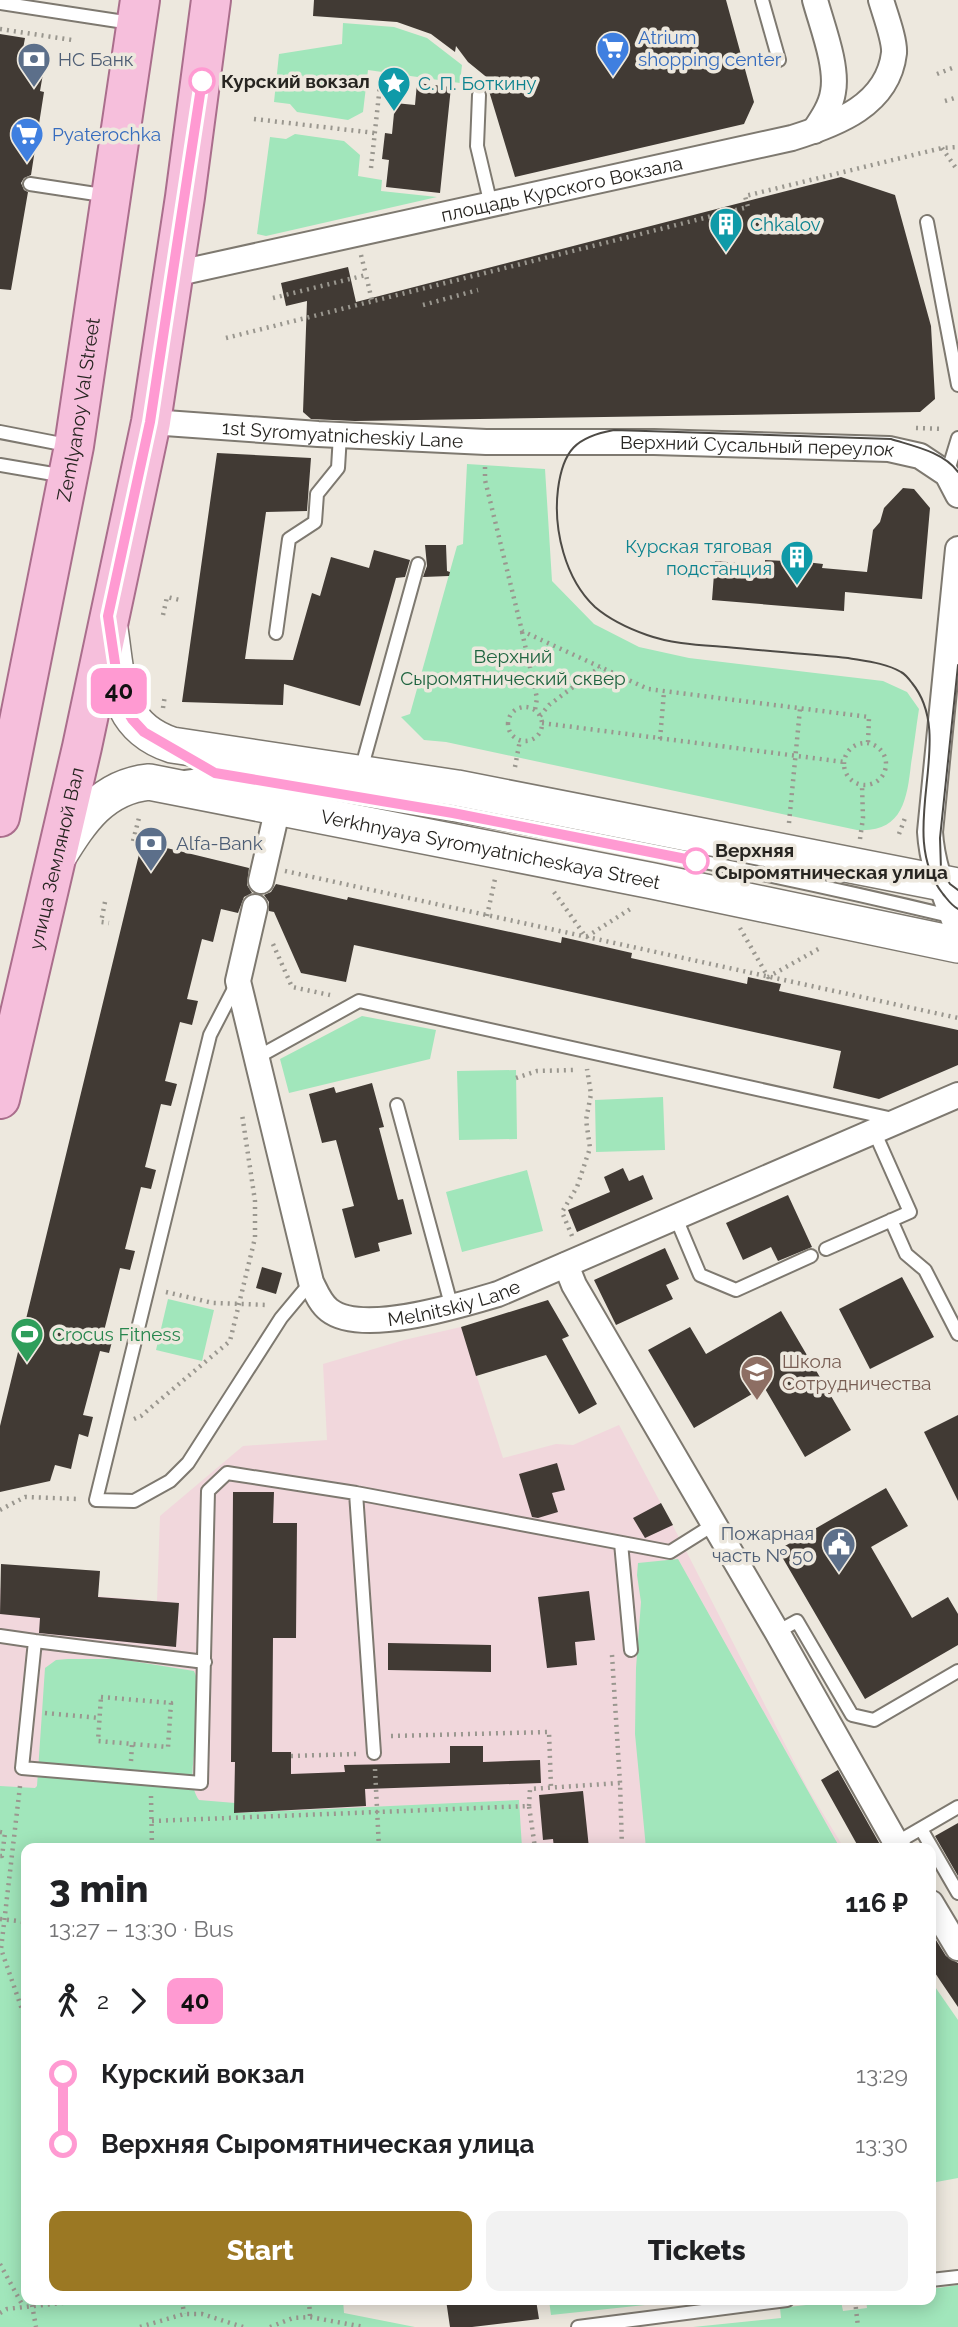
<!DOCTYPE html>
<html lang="en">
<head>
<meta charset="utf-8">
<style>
  :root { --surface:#fff; --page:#f2f2f2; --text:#202124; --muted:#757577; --accent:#9b7823 }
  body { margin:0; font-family:Raleway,sans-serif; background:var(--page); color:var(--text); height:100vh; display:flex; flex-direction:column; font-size:26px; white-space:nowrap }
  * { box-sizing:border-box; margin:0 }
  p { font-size:23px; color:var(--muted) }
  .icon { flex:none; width:38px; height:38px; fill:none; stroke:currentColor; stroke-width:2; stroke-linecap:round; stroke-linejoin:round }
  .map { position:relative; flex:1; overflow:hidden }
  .drawer { position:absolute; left:21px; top:1843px; width:915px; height:462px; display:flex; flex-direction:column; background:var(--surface); border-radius:14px; box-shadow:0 4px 18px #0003 }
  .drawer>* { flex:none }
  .badge { padding:0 14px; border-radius:10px; font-size:24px; line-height:46px }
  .map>.badge { position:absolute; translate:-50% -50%; box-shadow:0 0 0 4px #fff }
  .legs { display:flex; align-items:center; gap:10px; height:77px; padding:0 28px; font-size:23px }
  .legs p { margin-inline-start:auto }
  .overview { display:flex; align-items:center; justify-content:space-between; height:119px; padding:0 28px }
  h1 { font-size:38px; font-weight:800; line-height:52px }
  .action { display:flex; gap:14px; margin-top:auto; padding:14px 28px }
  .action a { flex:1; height:80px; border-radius:14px; background:var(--accent); color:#fff; font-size:28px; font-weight:800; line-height:80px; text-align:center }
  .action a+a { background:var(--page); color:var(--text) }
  ul { padding:0 28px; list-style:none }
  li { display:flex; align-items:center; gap:24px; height:70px; font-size:26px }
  li i { display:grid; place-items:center; width:10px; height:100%; margin:0 9px; background:currentColor }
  li i::after { content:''; width:18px; height:18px; margin:-9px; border:5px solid; border-radius:50%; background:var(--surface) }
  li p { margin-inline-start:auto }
  li:first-child i { background:linear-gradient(#0000 50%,currentColor 0) }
  li:last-child i { background:linear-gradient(currentColor 50%,#0000 0) }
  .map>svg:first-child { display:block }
  .medical { fill:#f1d7dc }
  .green { fill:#a1e6bb }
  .building { fill:#413a34 }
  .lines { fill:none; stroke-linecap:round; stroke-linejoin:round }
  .lane-casing { stroke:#7e7970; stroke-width:16 }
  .street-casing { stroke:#7e7970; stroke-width:28 }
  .secondary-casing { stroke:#7e7970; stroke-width:38 }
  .primary-casing { stroke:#aa6e8c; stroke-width:42 }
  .path { stroke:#9a978f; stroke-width:4.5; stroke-dasharray:2 5; stroke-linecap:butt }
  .lane { stroke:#fff; stroke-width:12 }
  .street { stroke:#fff; stroke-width:24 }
  .secondary { stroke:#fff; stroke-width:35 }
  .primary { stroke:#f6bfdc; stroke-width:38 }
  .tram { stroke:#4e4b46; stroke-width:2 }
  .line-1-casing { stroke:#fff; stroke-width:16 }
  .line-1 { stroke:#ff9ad2; stroke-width:10 }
  .stop-1-dot { fill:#fff; stroke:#ff9ad2; stroke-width:3.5 }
  .labels { text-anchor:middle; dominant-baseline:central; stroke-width:7; stroke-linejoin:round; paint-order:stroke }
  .shop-label { font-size:19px; fill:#366cbe; stroke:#ede8de; text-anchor:start }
  .service-label { font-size:19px; fill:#4e5e75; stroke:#ede8de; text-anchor:start }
  .stop-label { font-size:19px; font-weight:bold; fill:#272521; stroke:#ede8de; text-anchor:start }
  .culture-label { font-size:19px; fill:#0d838f; stroke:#ede8de; text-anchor:start }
  .street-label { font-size:19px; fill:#272521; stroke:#ede8de }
  .park-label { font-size:19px; fill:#1f6540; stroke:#ede8de }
  .leisure-label { font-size:19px; fill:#27864d; stroke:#ede8de; text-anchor:start }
  .education-label { font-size:19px; fill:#785e54; stroke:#ede8de; text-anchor:start }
</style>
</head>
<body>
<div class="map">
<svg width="958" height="2327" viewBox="0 0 958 2327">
  <rect width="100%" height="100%" fill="#ede8de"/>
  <path class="medical" d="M461,1327l42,131 53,-14 17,1 46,-20 63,118 126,246 36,59h-818v403l-26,-48v-615l157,13 3,-85 83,-70 84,-6 -4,-76 81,-24z"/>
  <path class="green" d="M343,23l51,4 33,11 35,27 -2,18 -92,-13 -5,42 -15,8 -51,-8 -7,-8 -16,-2 5,-48 63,-10z
    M295,134l49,7 16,14 -2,21 24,4 -1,11 56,6 -171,39 -9,-2 13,-97 16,2z
    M467,464l78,5 7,112 42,43 45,23 50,11 194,23 24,11 12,17c-3,19 -5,37 -8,55 -4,36 -9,69 -54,66l-411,-88 -22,-2 -23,-23 9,-3 47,-168 6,-2z
    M362,1016l74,14 -6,29 -141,34 -9,-34z
    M516,1070l1,69 -58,1 -2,-69z
    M663,1097l2,53 -69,2 -1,-52z
    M527,1170l16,61 -81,21 -16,-60z
    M168,1299l46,11 -12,51 -46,-11z
    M678,1559l162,289h-194l-11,-114 1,-66 5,-66 -4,-27 1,-12z
    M68,1659h51l75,12c19,41 -15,102 5,129l36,3v10l284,-13 3,48h-496v452h317l1,13 71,14h-415v-541l35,2 2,-2 8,-118 11,-8z
    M931,1981l27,39v158l-27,5z
    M958,2285v42h-265l88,-9 -1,-10 61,-7 2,10 24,-3 -1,-8h65v-11z
    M549,2300h143l-141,15z"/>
  <path class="building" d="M314,0h412l28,102 -10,22 -229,53 -26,-86 17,2 -38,-31 -12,-16 -1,6 -24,-18 -34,-12 -84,-6z
    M0,34l25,4 -2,11 18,2 -2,17h5l-4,23 4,1 -13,83 -7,3 -3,5 3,7 4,2 -17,98 -11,-1z
    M417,83l34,4 -11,106 -54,-6 3,-27 -7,-1 3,-26 7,1 3,-31 20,2z
    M841,177l54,18 36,131 4,73 -15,13 -565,9 -44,-2 -8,-7 4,-111 -21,5 -5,-23 67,-16 8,35z
    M217,453l94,5 -4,53 -41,1 -21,147 48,1 19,-67 8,3 11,-39 38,11 5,-18 36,10 -5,17 -9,1 -36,128 -76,-22 -1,21 -101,-3z
    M903,488l11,1 16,19 -8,91 -77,-7 -1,19 -132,-11 3,-39 50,4v-5l41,2 17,2 -1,4 45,4 6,-42 7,-8 4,-14z
    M425,545h21l1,26 3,1 -1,4 -26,1 4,-11z
    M142,842l107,26 -2,17 5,8 -8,4 -6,16 -17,-4 -8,33 -11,-3 -15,60 11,2 -6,24 -12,-3 -15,59 12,3 -6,22 -10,-2 -16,63 11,3 -5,19 -10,-2 -16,62 10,2 -5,19 -10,-2 -16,63 10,3 -5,19 -9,-2 -17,64 10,2 -5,20 -9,-3 -8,35 -16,-4 -5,16 -50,11v-66z
    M276,884l71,16 1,-3 213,46 1,-6 70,16 -1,5 116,26 1,-7 33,7 -2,7 179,39v35l-79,34 -46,-11 8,-37 -370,-81 -117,-25 -8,37 -45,-9 -27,-61 -5,-1v-9l-5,-7 7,-3z
    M372,1083l12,44 -5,1 19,72 5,-1 9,35 -34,9 2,8 -25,7 -13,-49 12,-3 -18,-66 -14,3 -13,-49 25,-7 2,6z
    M623,1168l6,13 14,-6 10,24 -76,33 -9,-22 42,-18 -6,-15z
    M788,1195l24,52 -34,14 -7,-14 -28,13 -17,-37z
    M665,1248l14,31 -13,6 7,14 -57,26 -22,-45z
    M262,1267l20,6 -6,21 -20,-6z
    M902,1277l32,60 -64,32 -31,-60z
    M548,1300l21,36 -7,3 35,65 -18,10 -33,-59 -70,21 -15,-49z
    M781,1311l70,119 -46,27 -41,-70 -70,41 -46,-78 42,-23 16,27z
    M958,1415v86l-34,-69z
    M557,1463l8,27 -13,3 6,19 -20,6 -6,-1 -13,-43z
    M886,1488l22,38 -37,21 41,71 36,-21 10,17v31l-93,54 -87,-149z
    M233,1492h41l-1,31h24l-1,115h-23l-1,114h19v22l54,-2 -1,-7 106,-2v-17h33v16l57,-2 1,23 -176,6 1,17 -132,7 1,-51h-4z
    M661,1503l12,22 -28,13 -12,-20z
    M1,1564l99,7 -2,26 81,6 -3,44 -137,-14 1,-15 -40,-4z
    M589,1591l6,49 -20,2 2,23 -30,3 -9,-71z
    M388,1643l103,2v27l-103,-2z
    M838,1770l44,78h-23l-38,-68z
    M583,1791l6,57h-35l-1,-9 -10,1 -4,-45z
    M958,1823v53l-23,-40z
    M931,1932l15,24 12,7v44l-27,-40z
    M446,2300h90l3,19 -67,8h-22z"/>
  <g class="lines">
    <defs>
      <path id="lane" d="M762,0l17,60
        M0,3l131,20
        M479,95l-2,51 14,59
        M30,184l79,12
        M927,222l31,163
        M0,432l72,14
        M0,465l65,11
        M947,474l11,-36
        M276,633l13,-94 26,-17 2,-28 21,-26 2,-33
        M361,770l57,-206
        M185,777l30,-4c247,42 495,85 739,144
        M237,983l-27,52 -114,465 38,1 36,-20 18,-18 93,-145 30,-36
        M256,1058l103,-57 534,118
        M397,1105l55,203
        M676,1218l24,57 36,15 75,-34
        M891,1220l15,34 19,16 33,64
        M826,1249l84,-37 -36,-81
        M356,1493l18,260
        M621,1543l10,107
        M777,1632l20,-11 55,94 22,5 84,-49
        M0,1636l35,5 -13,127 179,15 7,-292 19,-18 129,20 314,59 43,-27
        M35,1641l170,21
        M921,1829l37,64
        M896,1843l62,-36
        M931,2280l27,-3
        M578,2327l209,-27"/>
      <g id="street">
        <path d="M814,131c8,-12 17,-25 19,-39 5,-26 -11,-66 -18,-92"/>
        <path id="s1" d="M174,274l618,-136c45,-14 96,-33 102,-85 1,-13 -9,-39 -13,-53"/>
        <path id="s2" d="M151,422l167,12 168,8h168l235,7 31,7 27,18 11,21"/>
        <path d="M958,549l-28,283c2,35 16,66 28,99"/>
        <path d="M261,881l17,-74"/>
        <path id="s3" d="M255,907l-17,74 73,301c5,10 9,21 18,28 33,26 132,-5 169,-16l460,-199"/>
        <path d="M566,1265l8,20 203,347 122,216"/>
        <path d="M931,1903l27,45"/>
      </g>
      <g id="secondary">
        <path d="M110,629c8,51 5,97 62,116l285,43 501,98"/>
        <path id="s4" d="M58,857c23,-37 44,-70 91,-75l504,99 305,64"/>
      </g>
      <g id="primary">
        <path id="s5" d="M0,817l74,-371 66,-446"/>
        <path id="s6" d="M0,1099l82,-352 69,-325 34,-225 26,-197"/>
      </g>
    </defs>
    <use href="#lane" class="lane-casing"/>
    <use href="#street" class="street-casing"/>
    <use href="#secondary" class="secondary-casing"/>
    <use href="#primary" class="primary-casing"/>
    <path class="path" d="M0,29l72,11
      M937,74l18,-7
      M945,101l13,-4
      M254,119l121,14
      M942,148l16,23
      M371,168l9,-83 26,3
      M361,255l5,20
      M273,298l93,-23 6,26
      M423,305l55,-15
      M226,338l522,-131 -3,-11 197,-48 16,-1
      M916,428l27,1
      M485,467v13l37,151 126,58 221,28 -1,26
      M163,615l4,-18 13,3
      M522,632l15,66 -2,12
      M508 724a17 17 0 1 1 34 0a17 17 0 1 1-34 0Z
      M163,708l2,-13
      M540,716l9,-11 51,-38
      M542,723l302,39
      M660,739l4,-47
      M844 764a21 21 0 1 1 42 0a21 21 0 1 1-42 0Z
      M515,767l5,-27
      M789,823l11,-114
      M899,834l6,-16
      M219,838l25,6 -1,1
      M860,839l3,-21 -1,-33
      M133,841l7,-27
      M285,871l673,147
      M554,892l32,45 46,-29
      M105,902l-4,20 8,1
      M487,916l8,-37
      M740,928l28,49 54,-30
      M273,944l19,43 38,8
      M516,1078l21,-7 38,-1
      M572,1236l-10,-24 15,-25 13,-39 -4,-28 5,-26 -4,-25
      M166,1292l47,11 55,2
      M134,1419l7,-3 89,-75 25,-103v-37l-13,-87
      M0,1510l25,-13 53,2
      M612,1655l8,128
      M101,1697l70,6 -3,44 -70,-6z
      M45,1713l55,5
      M391,1736l158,-4 2,55
      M291,1756l65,-2
      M131,1761l1,-17
      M375,1769l4,79
      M20,1786l-19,163 25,72
      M151,1796l1,52
      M529,1806l1,-17 90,-6 2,65
      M152,1821l377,-15 6,42
      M0,1832l5,1 -3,23h-2
      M0,1919l26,3
      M0,2264l23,42
      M182,2300l2,14
      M309,2300l1,17
      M855,2300l3,27
      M32,2305l4,22
      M0,2313l7,-4 82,-9
      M140,2327l44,-13h18l41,13
      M270,2327l23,-9 17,-1 54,10"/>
    <use href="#lane" class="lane"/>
    <use href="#street" class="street"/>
    <use href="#secondary" class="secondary"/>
    <use href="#primary" class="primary"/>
    <path class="tram" d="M958,472c-14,-20 -45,-26 -67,-33l-277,-9c-38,7 -51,20 -56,59 -5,40 7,90 37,118 14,12 35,22 52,28 25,9 53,10 79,12 41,4 82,7 122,11 17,3 38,5 53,14 4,2 8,7 11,11 46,56 -18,149 31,211 5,6 8,11 15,15
      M958,665l-18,173 1,32 9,14 8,6"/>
  </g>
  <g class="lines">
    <defs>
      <path id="line-1" d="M202,81l-52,341 -42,194 11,74 5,16 8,13 12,13 71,41 238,40 243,48"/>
    </defs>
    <use href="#line-1" class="line-1-casing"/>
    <use href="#line-1" class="line-1"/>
  </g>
  <defs>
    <symbol id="supermarket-pin" viewBox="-11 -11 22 30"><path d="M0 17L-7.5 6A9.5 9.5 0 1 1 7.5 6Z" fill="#3f7fe0" stroke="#ede8de"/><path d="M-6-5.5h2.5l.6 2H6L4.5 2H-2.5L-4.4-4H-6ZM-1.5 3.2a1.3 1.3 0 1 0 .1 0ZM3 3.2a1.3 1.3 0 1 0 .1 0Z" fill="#fff"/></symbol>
    <symbol id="bank-pin" viewBox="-11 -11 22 30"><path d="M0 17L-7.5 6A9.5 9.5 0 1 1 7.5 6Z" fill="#5c6f8a" stroke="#ede8de"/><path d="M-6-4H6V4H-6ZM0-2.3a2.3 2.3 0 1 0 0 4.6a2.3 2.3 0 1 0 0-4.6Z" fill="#fff"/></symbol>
    <symbol id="sight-pin" viewBox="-11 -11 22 30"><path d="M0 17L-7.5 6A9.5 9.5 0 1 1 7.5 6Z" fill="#0f9aa8" stroke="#ede8de"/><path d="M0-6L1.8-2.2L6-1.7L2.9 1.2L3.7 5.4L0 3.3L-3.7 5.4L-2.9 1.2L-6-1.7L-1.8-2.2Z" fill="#fff"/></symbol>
    <symbol id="building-pin" viewBox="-11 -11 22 30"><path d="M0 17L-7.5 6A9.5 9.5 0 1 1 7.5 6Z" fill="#0f9aa8" stroke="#ede8de"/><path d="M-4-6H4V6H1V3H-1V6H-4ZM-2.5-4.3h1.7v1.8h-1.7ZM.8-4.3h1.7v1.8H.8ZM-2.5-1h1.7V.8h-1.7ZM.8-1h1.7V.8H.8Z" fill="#fff"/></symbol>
    <symbol id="stadium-pin" viewBox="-11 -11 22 30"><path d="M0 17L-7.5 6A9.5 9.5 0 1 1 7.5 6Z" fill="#2e9e5b" stroke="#ede8de"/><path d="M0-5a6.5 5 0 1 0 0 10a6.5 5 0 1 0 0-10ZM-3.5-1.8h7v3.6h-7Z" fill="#fff"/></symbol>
    <symbol id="school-pin" viewBox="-11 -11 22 30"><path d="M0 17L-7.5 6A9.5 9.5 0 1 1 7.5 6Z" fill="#8d6e63" stroke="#ede8de"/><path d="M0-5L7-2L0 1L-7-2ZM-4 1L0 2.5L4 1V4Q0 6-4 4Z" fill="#fff"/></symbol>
    <symbol id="civic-pin" viewBox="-11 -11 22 30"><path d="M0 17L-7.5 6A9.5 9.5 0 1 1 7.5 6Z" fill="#5c6f8a" stroke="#ede8de"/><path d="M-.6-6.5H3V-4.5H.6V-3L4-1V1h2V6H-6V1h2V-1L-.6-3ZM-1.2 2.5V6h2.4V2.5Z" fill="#fff"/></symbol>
  </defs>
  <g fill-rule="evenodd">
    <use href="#supermarket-pin" x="594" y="29" width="38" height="52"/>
    <use href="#bank-pin" x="15" y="40" width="38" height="52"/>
    <use href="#sight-pin" x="375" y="64" width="38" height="52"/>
    <use href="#supermarket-pin" x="8" y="115" width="38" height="52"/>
    <use href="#building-pin" x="707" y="205" width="38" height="52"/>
    <use href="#building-pin" x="778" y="538" width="38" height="52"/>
    <use href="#bank-pin" x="132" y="824" width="38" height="52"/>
    <use href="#stadium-pin" x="8" y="1315" width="38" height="52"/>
    <use href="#school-pin" x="738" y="1353" width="38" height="52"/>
    <use href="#civic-pin" x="820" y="1525" width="38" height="52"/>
  </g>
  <g class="stop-1-dot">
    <circle cx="202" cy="81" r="12"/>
    <circle cx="696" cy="861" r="12"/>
  </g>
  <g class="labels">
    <g class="shop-label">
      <text x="638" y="37">Atrium<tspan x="638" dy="22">shopping center</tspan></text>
      <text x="52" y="134">Pyaterochka</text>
    </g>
    <g class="service-label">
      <text x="58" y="59">НС Банк</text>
      <text x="176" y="843">Alfa-Bank</text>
      <text x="814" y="1533" text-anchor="end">Пожарная<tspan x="814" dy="22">часть № 50</tspan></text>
    </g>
    <g class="stop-label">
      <text x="221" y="81">Курский вокзал</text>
      <text x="715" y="850">Верхняя<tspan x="715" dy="22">Сыромятническая улица</tspan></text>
    </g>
    <g class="culture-label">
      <text x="418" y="83">С. П. Боткину</text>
      <text x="750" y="224">Chkalov</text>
      <text x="772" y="546" text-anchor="end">Курская тяговая<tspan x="772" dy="22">подстанция</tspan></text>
    </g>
    <g class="street-label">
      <text stroke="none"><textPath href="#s1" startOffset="397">площадь Курского Вокзала</textPath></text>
      <text stroke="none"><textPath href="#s5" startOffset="415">Zemlyanoy Val Street</textPath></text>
      <text stroke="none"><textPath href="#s2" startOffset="192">1st Syromyatnicheskiy Lane</textPath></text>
      <text stroke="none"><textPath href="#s2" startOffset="607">Верхний Сусальный переулок</textPath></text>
      <text stroke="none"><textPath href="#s4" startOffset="471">Verkhnyaya Syromyatnicheskaya Street</textPath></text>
      <text stroke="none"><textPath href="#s6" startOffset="247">улица Земляной Вал</textPath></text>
      <text stroke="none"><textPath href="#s3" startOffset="548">Melnitskiy Lane</textPath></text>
    </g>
    <g class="park-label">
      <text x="513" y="656">Верхний<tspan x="513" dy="22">Сыромятнический сквер</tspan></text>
    </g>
    <g class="leisure-label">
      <text x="52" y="1334">Crocus Fitness</text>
    </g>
    <g class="education-label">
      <text x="782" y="1361">Школа<tspan x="782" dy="22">Сотрудничества</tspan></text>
    </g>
  </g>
</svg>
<b class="badge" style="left:119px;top:691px;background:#ff9ad2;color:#111">40</b>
<section class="drawer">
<div class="overview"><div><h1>3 min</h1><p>13:27 – 13:30 · Bus</p></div><b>116 ₽</b></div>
<div class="legs"><svg class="icon" aria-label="walk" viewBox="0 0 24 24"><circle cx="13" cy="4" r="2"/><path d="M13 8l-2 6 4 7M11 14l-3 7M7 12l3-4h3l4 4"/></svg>2<svg class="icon" aria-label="forward" viewBox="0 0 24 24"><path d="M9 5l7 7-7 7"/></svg><b class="badge" style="background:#ff9ad2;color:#111">40</b></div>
<ul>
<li><i style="color:#ff9ad2"></i><b>Курский вокзал</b><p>13:29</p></li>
<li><i style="color:#ff9ad2"></i><b>Верхняя Сыромятническая улица</b><p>13:30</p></li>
</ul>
<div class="action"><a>Start</a><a>Tickets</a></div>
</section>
</div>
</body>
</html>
